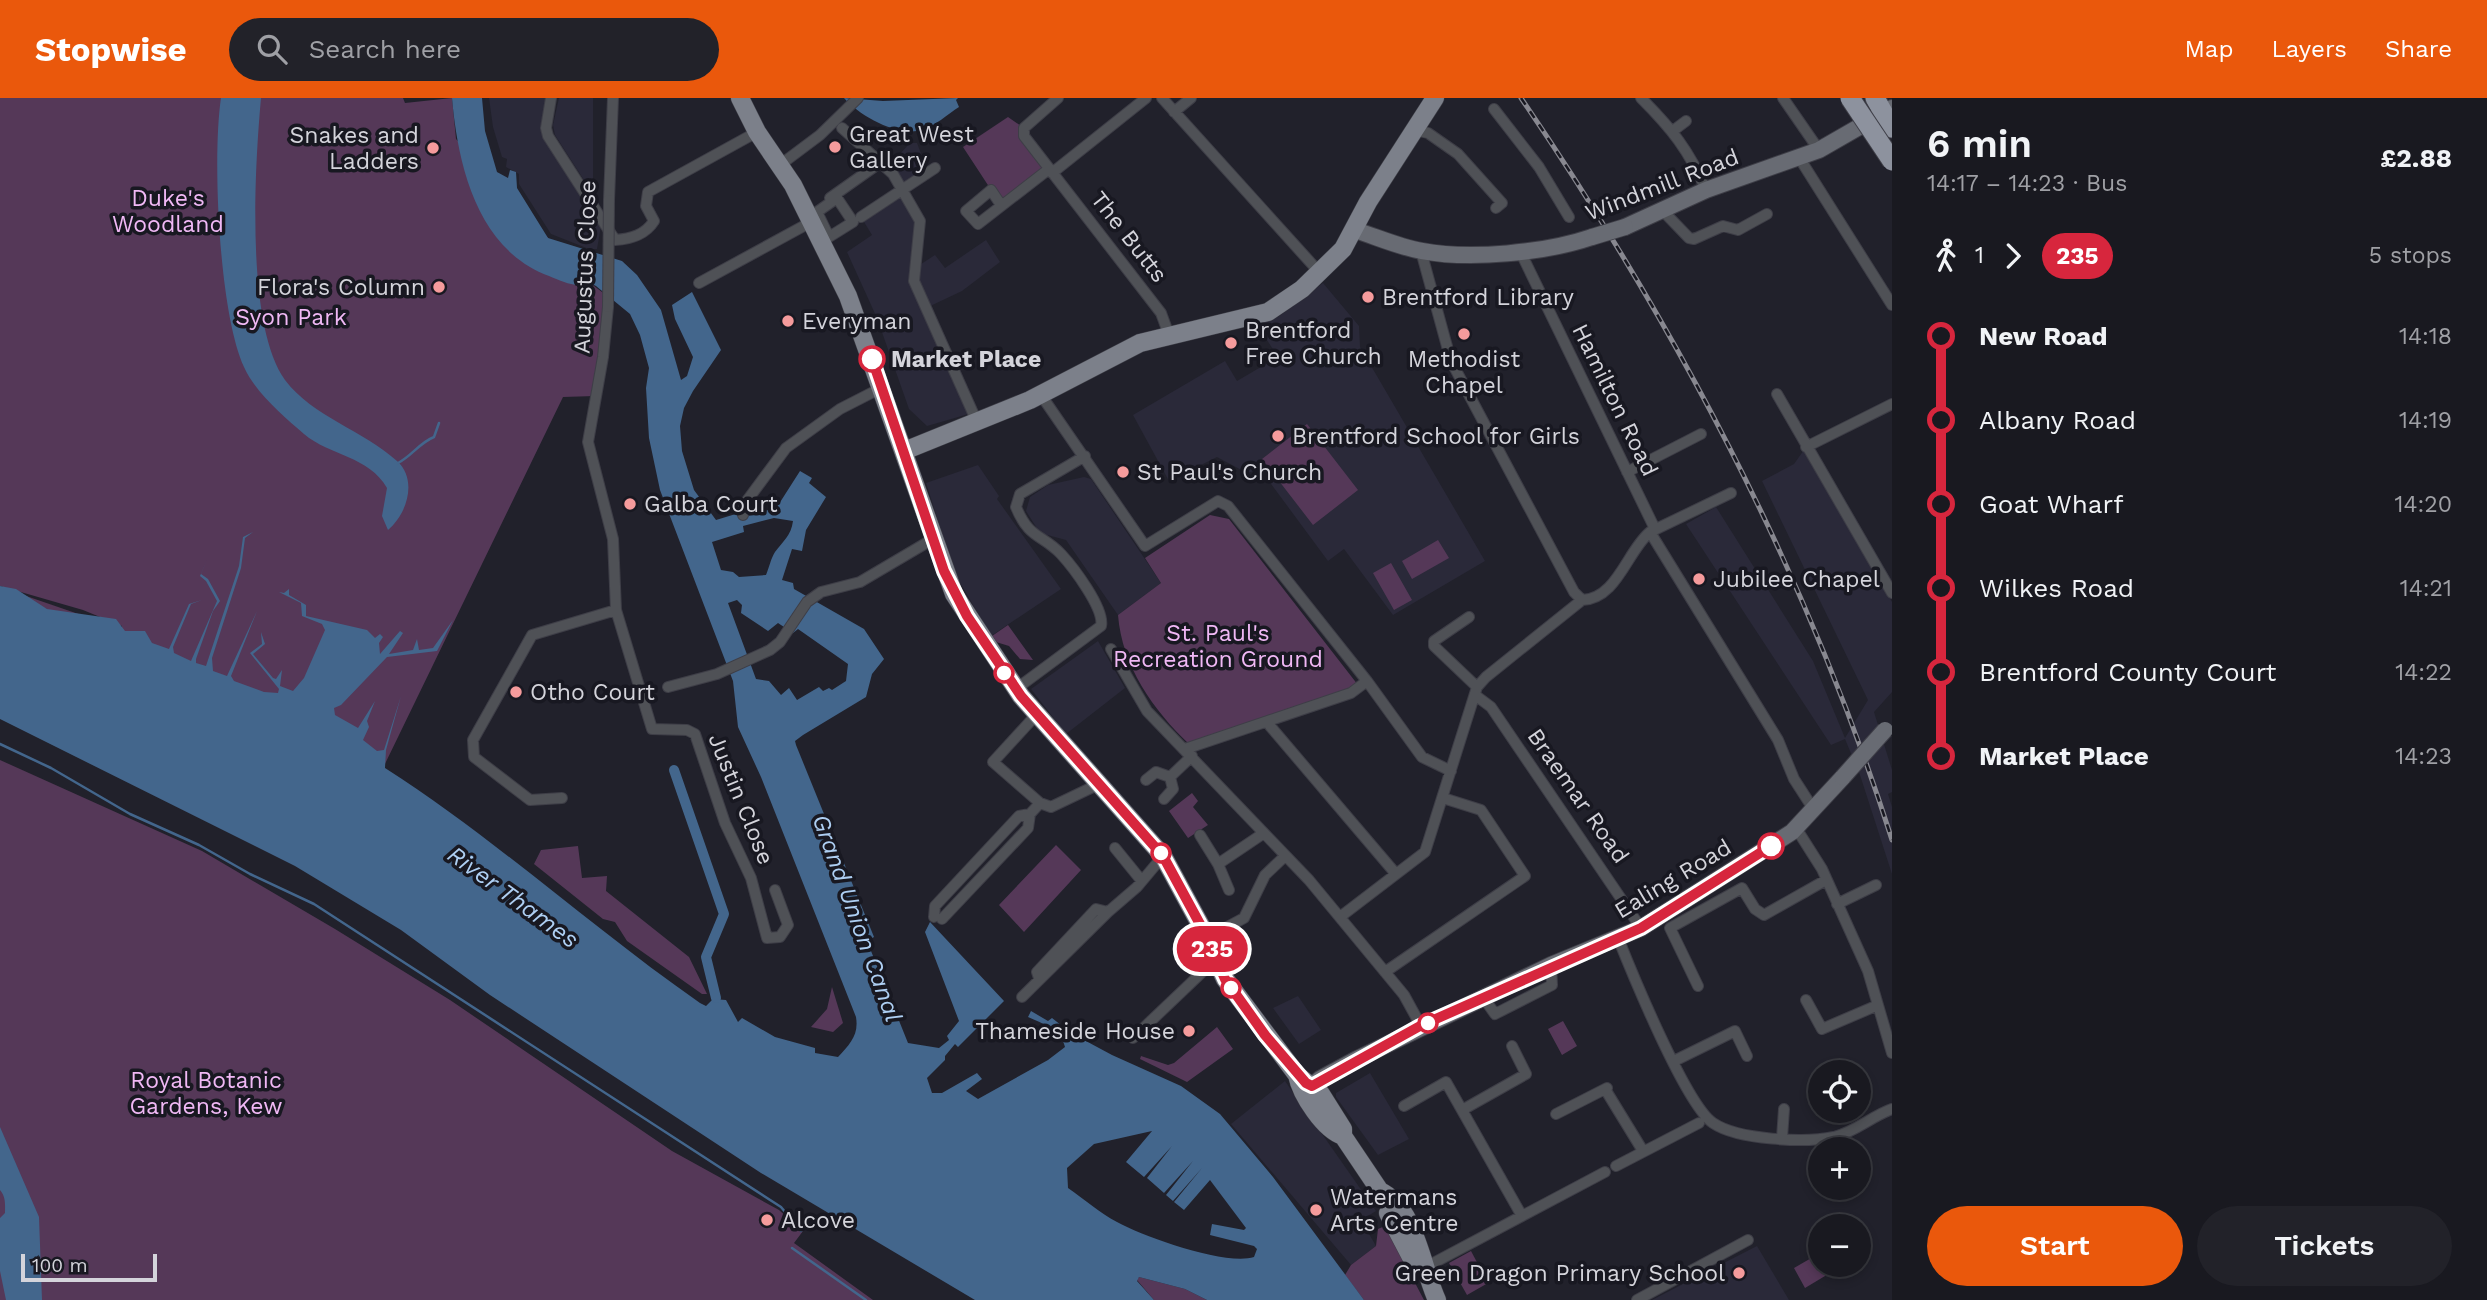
<!DOCTYPE html>
<html lang="en">
<head>
<meta charset="utf-8">
<style>
  :root { --surface:#191920; --page:#222229; --text:#f1f3f6; --muted:#9fa0a5; --line:#37383e; --accent:#ea580c }
  body { margin:0; font-family:"Work Sans",sans-serif; background:var(--page); color:var(--text); height:100vh; display:flex; flex-direction:column; font-size:26px; white-space:nowrap }
  * { box-sizing:border-box; margin:0 }
  p { font-size:23px; color:var(--muted) }
  .icon { flex:none; width:38px; height:38px; fill:none; stroke:currentColor; stroke-width:2; stroke-linecap:round; stroke-linejoin:round }
  .map { position:relative; flex:1; overflow:hidden }
  .drawer { display:flex; flex-direction:column; background:var(--surface); width:595px }
  .drawer>* { flex:none }
  .badge { padding:0 14px; border-radius:23px; font-size:24px; line-height:46px }
  .fabs { position:absolute; left:1808px; top:962px; display:grid; gap:14px }
  .fabs a { display:grid; place-items:center; width:63px; height:63px; border-radius:50%; background:var(--surface); box-shadow:0 4px 10px #0003,0 0 0 2px var(--line); font-size:35px }
  .scale { position:absolute; left:21px; bottom:18px; width:136px; box-sizing:border-box; padding-left:7px; border:4px solid #d4d4db; border-top:0; font-size:19px; line-height:24px; white-space:nowrap; color:#d4d4db; -webkit-text-stroke:5px #181821; paint-order:stroke }
  .map>.badge { position:absolute; translate:-50% -50%; box-shadow:0 0 0 4px #fff }
  .legs { display:flex; align-items:center; gap:10px; height:77px; padding:0 35px; font-size:23px }
  .legs p { margin-inline-start:auto }
  .overview { display:flex; align-items:center; justify-content:space-between; height:119px; padding:0 35px }
  h1 { font-size:38px; font-weight:600; line-height:52px }
  .button { display:flex; gap:14px; margin-top:auto; padding:14px 35px }
  .button a { flex:1; height:80px; border-radius:42px; background:var(--accent); color:#fff; font-size:28px; font-weight:600; line-height:80px; text-align:center }
  .button a+a { background:var(--page); color:var(--text) }
  ul { padding:0 35px; list-style:none }
  li { display:flex; align-items:center; gap:24px; height:84px; font-size:26px }
  li i { display:grid; place-items:center; width:10px; height:100%; margin:0 9px; background:currentColor }
  li i::after { content:''; width:18px; height:18px; margin:-9px; border:5px solid; border-radius:50%; background:var(--surface) }
  li p { margin-inline-start:auto }
  li:first-child i { background:linear-gradient(#0000 50%,currentColor 0) }
  li:last-child i { background:linear-gradient(currentColor 50%,#0000 0) }
  header { display:flex; align-items:center; gap:42px; box-sizing:border-box; height:98px; padding:0 35px; background:var(--accent); color:#fff }
  header strong { font-size:33px }
  nav { display:flex; gap:38px; margin-inline-start:auto; font-size:24px }
  .search { width:490px; height:63px; background:var(--page); display:flex; align-items:center; gap:18px; box-sizing:border-box; padding:0 24px; border-radius:38px; color:var(--muted); font-size:26px }
  main { display:flex; flex:1; min-height:0 }
  .map>svg:first-child { display:block }
  .built { fill:#2a2939 }
  .green { fill:#553858 }
  .water { fill:#43668c; fill-rule:evenodd }
  .lines { fill:none; stroke-linecap:round; stroke-linejoin:round }
  .stream { stroke:#43668c; stroke-width:2.5 }
  .canal { stroke:#43668c; stroke-width:10 }
  .street-casing { stroke:#3e3e47; stroke-width:12 }
  .secondary-casing { stroke:#3e3e47; stroke-width:18 }
  .primary-casing { stroke:#3e3e47; stroke-width:19 }
  .highway-casing { stroke:#3e3e47; stroke-width:21 }
  .street { stroke:#4f5156; stroke-width:10 }
  .secondary { stroke:#686b73; stroke-width:16 }
  .primary { stroke:#7c808a; stroke-width:18 }
  .highway { stroke:#8d929e; stroke-width:19 }
  .rail-casing { stroke:#888890; stroke-width:5 }
  .rail { stroke:#181821; stroke-width:2.5; stroke-dasharray:8; stroke-linecap:butt }
  .street-bridge-casing { stroke:#3e3e47; stroke-width:12; stroke-linecap:butt }
  .secondary-bridge-casing { stroke:#3e3e47; stroke-width:18; stroke-linecap:butt }
  .highway-bridge-casing { stroke:#3e3e47; stroke-width:21; stroke-linecap:butt }
  .street-bridge { stroke:#4f5156; stroke-width:10 }
  .secondary-bridge { stroke:#686b73; stroke-width:16 }
  .highway-bridge { stroke:#8d929e; stroke-width:19 }
  .line-1-casing { stroke:#fff; stroke-width:16 }
  .line-1 { stroke:#d7263d; stroke-width:10 }
  .poi-dot { fill:#f59b9c; stroke:#181821; stroke-width:2.5 }
  .stop-1-dot { fill:#fff; stroke:#d7263d; stroke-width:3.5 }
  .labels { text-anchor:middle; dominant-baseline:central; stroke-width:7; stroke-linejoin:round; paint-order:stroke }
  .poi-label { font-size:23px; fill:#d4d4db; stroke:#181821; text-anchor:start }
  .street-label { font-size:23px; fill:#d4d4db; stroke:#181821 }
  .park-label { font-size:23px; fill:#f0b8f5; stroke:#181821 }
  .stop-label { font-size:23px; font-weight:bold; fill:#d4d4db; stroke:#181821; text-anchor:start }
  .water-label { font-size:24px; font-style:italic; fill:#aecff3; stroke:#181821 }
</style>
</head>
<body>
<header>
<strong>Stopwise</strong>
<div class="search"><svg class="icon" aria-label="search" viewBox="0 0 24 24"><circle cx="10" cy="10" r="6"/><path d="M15 15l6 6"/></svg>Search here</div>
<nav><a>Map</a><a>Layers</a><a>Share</a></nav>
</header>
<main>
<div class="map">
<svg width="1892" height="1202" viewBox="0 0 1892 1202">
  <rect width="100%" height="100%" fill="#21212b"/>
  <path class="built" d="M489,0h57l-6,31 61,97 -4,23h-8l-38,-15 -32,-50v-10l-13,-7 1,-8 -5,-2 -9,-30z
    M559,0h34v82l-4,8 -34,-53 -2,-10z
    M910,45h7l11,29 -26,17 18,32 -5,47 20,-13 10,13 41,-28 14,22 -38,29 -36,17 46,105 -45,13 -18,-17 -32,-91 -30,-66 25,-17 -11,-18 41,-28 -15,-21z
    M1323,185l36,43 1,21 125,214 -92,54 -49,-66 -16,12 -68,-92 -13,4 -30,-16 -48,24 -36,-66 92,-54 12,20 41,-24 -22,-34 23,-7z
    M1806,349l86,155v90l-18,20 18,58v22l-4,2 4,13v67l-32,-99 -15,-36 -14,6 -145,-221 30,-17 97,154 32,77 23,-38 -106,-219 32,-17z
    M978,367l21,31 -2,3 64,90 -70,47 -36,-62 -29,-91z
    M1084,379l7,2 70,104 -43,32 -52,-75 -26,-7 -14,-22 4,-14 18,-12z
    M1098,543l27,47 -59,46 -35,-45z
    M1298,898l23,34 -22,14 -26,-36z
    M1370,975l39,66 -31,16 -42,-58v-4z
    M1285,983l91,130 -15,9 15,26 -25,19 -120,-141z
    M1757,1148l32,54h-137l101,-52z"/>
  <path class="green" d="M0,0h403l2,5 47,-5 4,41 134,144 16,12 -11,101 -32,1 -180,371 -383,-181 122,42v-3l-39,-16 -83,-24z
    M1008,19l16,11 25,41 -48,36 -38,-58z
    M1307,326l51,66 -45,35 -51,-66z
    M1210,417l19,4 129,166 -8,5 -160,55c-37,-35 -68,-79 -72,-130l43,-32 -16,-25z
    M1438,442l11,18 -37,21 -10,-18z
    M1391,465l21,37 -18,10 -21,-37z
    M1008,527l25,35 -13,-1 -11,-13 -13,-4 -4,-6z
    M0,662l202,91 133,78 115,71 222,151 107,59 24,21 -9,12 79,57h-873z
    M1192,695l6,8 -5,6 15,18 -20,13 -19,-27z
    M1056,747l25,25 -57,62 -25,-27z
    M578,748l4,32 25,-2 -1,15 83,66 18,37h-5l-75,-53 -12,-19 -12,-3 -69,-55 7,-14z
    M832,889l11,36 -10,9 -22,-5 16,-18z
    M1563,923l14,25 -15,9 -14,-26z
    M1217,929l16,22 -46,33 -47,-23 1,-3 27,9 6,-2z
    M1385,1128l39,74h-60l-19,-25 6,-10 25,-19 2,-17z
    M1471,1153l17,32 -21,12 -18,-32z
    M1820,1155v12h8l-3,11 -20,12 -11,-20z
    M1139,1179l46,12 22,11h-53l-17,-20z"/>
  <path class="water" d="M221,0h40c-6,68 -16,226 24,282 28,37 78,50 112,81 21,19 10,53 -9,69l-6,-14 5,-28c-18,-32 -57,-32 -83,-54 -21,-18 -49,-42 -60,-67 -25,-55 -32,-209 -23,-269z
    M452,0h30l3,33 12,41 11,6 2,-8 6,2 1,16 31,50 74,23 15,14 24,35 20,70 6,-4 6,-19 -18,-38 -3,-14 20,-13 29,58 -28,41 -9,17 -4,18 2,25 12,39 22,30 23,-7 3,5 35,-11 23,-36 12,7 -3,5 17,14 -20,33 -4,21 -10,-2 -10,31 11,3 1,6 70,40 20,30 -12,15 -6,23 -63,38 -8,6 1,4 78,192 -7,4 41,102 31,5 10,-8 -2,-4 12,-15 -34,-89 5,-10 74,79 -46,46 -3,-3 -10,12v4l-18,18 5,15h10l35,-20 5,6 -16,12 12,8 70,-39 17,-13c-4,-18 -22,-23 -37,-30l3,-6 17,10 4,-3 19,15 41,22 69,31 39,28 53,63 91,123h-157l-22,-11 -46,-12 -2,4 17,19h-179l-214,-127 -271,-178 -89,-65 -106,-64 -295,-147v-133l16,3 31,20 69,10 9,12h20l7,12 17,6 20,-45 13,-4 -11,4 -18,43 1,6 17,8 26,-60 -11,-20 -6,-5 7,-16 -6,14 7,5 12,22 -7,10 -17,48v4l10,3 33,-100 4,-29 10,-5 -8,6 -4,30 -29,90 1,13 14,5 30,-65 -26,65 3,5 30,11 14,1 1,-4 -29,-36 12,-9 -1,-12 4,12 -12,10 20,24 3,1 6,-9 -2,16 13,5 11,-13 21,-48 -3,-6 -20,-8 -1,-13 -22,-11 5,1 5,-4v6l17,10v11l61,14 8,8 5,-4 3,3 -4,6 1,11 20,-23 3,2 -14,21 24,-4 4,-11 2,11 14,-2 20,-28 -16,31 -50,6 -46,48 -7,3 1,7 23,13 17,-27 -8,20 2,6 -6,13 14,11 7,-1 17,-54 -15,54 -1,18c111,71 207,160 315,235l6,3 7,-7 13,1 12,22 4,-4 33,19 40,11v5l23,4c12,-13 21,-22 18,-40l-95,-240 -23,-50 -5,-46 -73,-191 -11,-52 -3,-50 3,-20 -9,-33 -10,-21 -34,-28 -6,-3c-16,5 -26,-1 -41,-7 -71,-26 -91,-109 -97,-178zM774,420l19,3c-2,15 -10,20 -18,31 -4,6 -6,16 -9,23l-27,2 -6,-5 -12,-2 -9,-28 32,-10 -1,-6zM737,502l5,5 -1,8 27,18 10,-8 15,10 5,-4 50,35 -2,17 -14,9 -3,-2 -6,3 -4,-4 -22,13 -8,-12 -8,7 -12,-14 -13,-2 -28,-76zM1152,1033l-26,31 18,15 28,-31 -25,32 17,15 29,-32 -27,34 7,6 29,-33 -28,34 10,8 26,-30 36,48 -2,2 -32,-6 -2,11 44,11 3,3 -3,8c-28,9 -110,-20 -137,-35 -17,-9 -33,-23 -49,-34l-1,-20 27,-24z
    M844,0l39,3 75,-3 -2,2 3,7c-11,7 -24,19 -37,23 -25,7 -62,-14 -78,-32z
    M0,1029l39,90 3,83h-36l-6,-29v-53l5,-5c0,-9 1,-16 -5,-23z"/>
  <g class="lines">
    <path class="stream" d="M398,365c14,-7 21,-20 36,-26l5,-14
      M0,646l51,24 79,46 69,31 51,29 64,30 467,303 20,24
      M792,1150l74,52"/>
    <path class="canal" d="M674,672l50,144 -18,43 10,41"/>
    <defs>
      <path id="street" d="M551,0l-5,30 2,8 67,104c16,-1 30,-5 39,-19
        M1058,0l-34,30v8l137,177 8,22
        M1162,0l158,175
        M1641,0c30,30 48,52 65,92
        M1783,0l36,52
        M1494,11l45,58 30,50
        M1174,14l17,-14
        M842,30l51,46 27,47 -6,60 63,141
        M1414,32l14,3 30,21 44,49 -6,5
        M1674,32l12,-9
        M1800,61l92,146
        M780,67l40,-30 38,-37
        M1052,75l94,-75
        M830,100l51,-36
        M837,100l16,24 -24,15 -12,-25z
        M609,102l4,-102
        M1001,107l-10,-15 -25,21 12,13 71,-55
        M1663,113l26,27 5,1 29,-13 15,4 29,-16
        M861,119l74,-49
        M654,123l-8,-15 2,-14 109,-60
        M1421,153l30,110 123,231 8,8
        M1520,153l135,278
        M699,185l112,-61
        M608,209l-5,50 -15,85 25,97 3,71 36,119 35,1 8,4 30,89 26,55 16,60 13,-1 8,-12 -13,-35
        M1777,296l115,199
        M1041,297l104,151 73,-45 10,5 139,175 55,76 29,14
        M1806,349l86,-43
        M1627,374l74,-38
        M743,417v-9l43,-58 54,-39 43,-22
        M1650,434l128,208 16,39 20,31
        M1469,519l-35,24v5l43,41
        M1111,551l36,62 162,169 95,115 17,31
        M668,589l49,-13 53,-24 10,-8 27,-40 14,-10 39,-10 73,-43
        M1016,591l85,-63c4,-17 -28,-59 -40,-72 -19,-20 -32,-15 -45,-47l4,-13 65,-38
        M1475,597l16,12 150,221
        M1036,617l-43,47 47,41 11,4 46,-22
        M1270,628l126,148
        M1185,651l166,-56 16,-12
        M1146,682l10,-8 14,5
        M562,700l-32,2 -56,-43 -1,-17 59,-105 84,-25
        M1164,701l9,-10 -3,-12 22,-21
        M1796,730l26,41 46,102 24,82
        M1200,737l18,29
        M1115,750l26,32
        M1229,792l-11,-26 46,-31
        M1837,806l39,-19
        M1108,814l29,-25 26,-31
        M934,819l1,-11 84,-90 11,-2 10,-11
        M1340,819l85,-65 52,-165 9,-10 96,-77c35,-1 45,-49 68,-68l81,-39
        M942,821l86,-91 2,-14
        M1207,840l37,-20 21,-43 20,-19
        M1618,840c14,35 68,167 95,185 25,17 92,20 121,14 21,-5 38,-21 58,-28
        M1385,874l140,-96 -44,-66 -38,-12
        M1698,888l-28,-58 72,-40 13,21 9,6 62,-35
        M1022,899l86,-85 -12,-3 -59,63 2,6
        M1483,899l12,17 57,-29 -1,-20
        M1806,902l16,29 56,-24
        M1133,940l83,-79
        M1674,963l61,-30 12,25
        M1605,991l38,62
        M1404,1008l42,-24 76,134
        M1464,1011l62,-35 -14,-28
        M1556,1016l51,-26
        M1782,1040l2,-29
        M1616,1068l83,-43
        M1424,1170l181,-96
        M1637,1202l111,-60"/>
      <path id="secondary" d="M1625,129l81,-37 113,-40 73,-42
        M1355,132c22,7 44,17 67,21 48,9 123,2 170,-14
        M1308,1001l4,-13 8,-7 37,-20 194,-94 90,-37 151,-96 51,-55"/>
      <path id="primary" d="M740,0l17,34 36,53 55,111 106,298 67,102 142,160 38,70 24,53 72,96 24,19 22,35v7
        M904,353l126,-51 110,-57 128,-31 34,-23 41,-40 25,-47 67,-104
        M1297,977c4,20 27,55 46,61l37,55c36,17 42,77 57,109
        M1388,1115l24,46 12,9"/>
      <path id="highway" d="M1875,0l17,30"/>
    </defs>
    <use href="#street" class="street-casing"/>
    <use href="#secondary" class="secondary-casing"/>
    <use href="#primary" class="primary-casing"/>
    <use href="#highway" class="highway-casing"/>
    <use href="#street" class="street"/>
    <use href="#secondary" class="secondary"/>
    <use href="#primary" class="primary"/>
    <use href="#highway" class="highway"/>
    <defs>
      <path id="rail" d="M1521,0c156,229 287,477 371,742"/>
    </defs>
    <use href="#rail" class="rail-casing"/>
    <use href="#rail" class="rail"/>
    <defs>
      <path id="street-bridge" d="M608,209l1,-107"/>
      <path id="secondary-bridge" d="M1592,139l33,-10
        M1843,679l42,-47"/>
      <path id="highway-bridge" d="M1850,0l42,63"/>
    </defs>
    <use href="#street-bridge" class="street-bridge-casing"/>
    <use href="#secondary-bridge" class="secondary-bridge-casing"/>
    <use href="#highway-bridge" class="highway-bridge-casing"/>
    <use href="#street-bridge" class="street-bridge"/>
    <use href="#secondary-bridge" class="secondary-bridge"/>
    <use href="#highway-bridge" class="highway-bridge"/>
  </g>
  <g class="lines">
    <defs>
      <path id="line-1" d="M872,261l72,212 23,45 54,80 142,160 38,70 24,53 40,56 41,48 6,3 108,-60 221,-98 130,-82"/>
    </defs>
    <use href="#line-1" class="line-1-casing"/>
    <use href="#line-1" class="line-1"/>
  </g>
  <g class="poi-dot">
    <circle cx="835" cy="49" r="7"/>
    <circle cx="433" cy="50" r="7"/>
    <circle cx="439" cy="189" r="7"/>
    <circle cx="1368" cy="199" r="7"/>
    <circle cx="788" cy="223" r="7"/>
    <circle cx="1464" cy="236" r="7"/>
    <circle cx="1231" cy="245" r="7"/>
    <circle cx="1278" cy="338" r="7"/>
    <circle cx="1123" cy="374" r="7"/>
    <circle cx="630" cy="406" r="7"/>
    <circle cx="1699" cy="481" r="7"/>
    <circle cx="516" cy="594" r="7"/>
    <circle cx="1189" cy="933" r="7"/>
    <circle cx="1316" cy="1112" r="7"/>
    <circle cx="767" cy="1122" r="7"/>
    <circle cx="1739" cy="1175" r="7"/>
  </g>
  <g class="stop-1-dot">
    <circle cx="872" cy="261" r="12"/>
    <circle cx="1004" cy="575" r="9"/>
    <circle cx="1771" cy="748" r="12"/>
    <circle cx="1161" cy="755" r="9"/>
    <circle cx="1231" cy="890" r="9"/>
    <circle cx="1428" cy="925" r="9"/>
  </g>
  <g class="labels">
    <g class="poi-label">
      <text x="849" y="36">Great West<tspan x="849" dy="26">Gallery</tspan></text>
      <text x="419" y="37" text-anchor="end">Snakes and<tspan x="419" dy="26">Ladders</tspan></text>
      <text x="425" y="189" text-anchor="end">Flora's Column</text>
      <text x="1382" y="199">Brentford Library</text>
      <text x="802" y="223">Everyman</text>
      <text x="1245" y="232">Brentford<tspan x="1245" dy="26">Free Church</tspan></text>
      <text x="1464" y="261" text-anchor="middle">Methodist<tspan x="1464" dy="26">Chapel</tspan></text>
      <text x="1292" y="338">Brentford School for Girls</text>
      <text x="1137" y="374">St Paul's Church</text>
      <text x="644" y="406">Galba Court</text>
      <text x="1713" y="481">Jubilee Chapel</text>
      <text x="530" y="594">Otho Court</text>
      <text x="1175" y="933" text-anchor="end">Thameside House</text>
      <text x="1330" y="1099">Watermans<tspan x="1330" dy="26">Arts Centre</tspan></text>
      <text x="781" y="1122">Alcove</text>
      <text x="1725" y="1175" text-anchor="end">Green Dragon Primary School</text>
    </g>
    <g class="street-label">
      <text transform="translate(1662 87) rotate(-21)">Windmill Road</text>
      <text transform="translate(1129 139) rotate(52)">The Butts</text>
      <text transform="translate(585 169) rotate(-88)">Augustus Close</text>
      <text transform="translate(1615 302) rotate(64)">Hamilton Road</text>
      <text transform="translate(1578 698) rotate(55)">Braemar Road</text>
      <text transform="translate(741 701) rotate(68)">Justin Close</text>
      <text transform="translate(1673 781) rotate(-31)">Ealing Road</text>
    </g>
    <g class="park-label">
      <text x="168" y="100">Duke's<tspan x="168" dy="26">Woodland</tspan></text>
      <text x="291" y="219">Syon Park</text>
      <text x="1218" y="535">St. Paul's<tspan x="1218" dy="26">Recreation Ground</tspan></text>
      <text x="206" y="982">Royal Botanic<tspan x="206" dy="26">Gardens, Kew</tspan></text>
    </g>
    <g class="stop-label">
      <text x="891" y="261">Market Place</text>
    </g>
    <g class="water-label">
      <text transform="translate(513 799) rotate(36)">River Thames</text>
      <text transform="translate(857 820) rotate(70)">Grand Union Canal</text>
    </g>
  </g>
</svg>
<div class="fabs">
<a><svg class="icon" aria-label="locate" viewBox="0 0 24 24"><circle cx="12" cy="12" r="6"/><path d="M12 2v4M12 18v4M2 12h4M18 12h4"/></svg></a>
<a>+</a>
<a>−</a>
</div>
<div class="scale">100 m</div>
<b class="badge" style="left:1212px;top:851px;background:#d7263d;color:#fff">235</b>
</div>
<section class="drawer">
<div class="overview"><div><h1>6 min</h1><p>14:17 – 14:23 · Bus</p></div><b>£2.88</b></div>
<div class="legs"><svg class="icon" aria-label="walk" viewBox="0 0 24 24"><circle cx="13" cy="4" r="2"/><path d="M13 8l-2 6 4 7M11 14l-3 7M7 12l3-4h3l4 4"/></svg>1<svg class="icon" aria-label="forward" viewBox="0 0 24 24"><path d="M9 5l7 7-7 7"/></svg><b class="badge" style="background:#d7263d;color:#fff">235</b><p>5 stops</p></div>
<ul>
<li><i style="color:#d7263d"></i><b>New Road</b><p>14:18</p></li>
<li><i style="color:#d7263d"></i><span>Albany Road</span><p>14:19</p></li>
<li><i style="color:#d7263d"></i><span>Goat Wharf</span><p>14:20</p></li>
<li><i style="color:#d7263d"></i><span>Wilkes Road</span><p>14:21</p></li>
<li><i style="color:#d7263d"></i><span>Brentford County Court</span><p>14:22</p></li>
<li><i style="color:#d7263d"></i><b>Market Place</b><p>14:23</p></li>
</ul>
<div class="button"><a>Start</a><a>Tickets</a></div>
</section>
</main>
</body>
</html>
